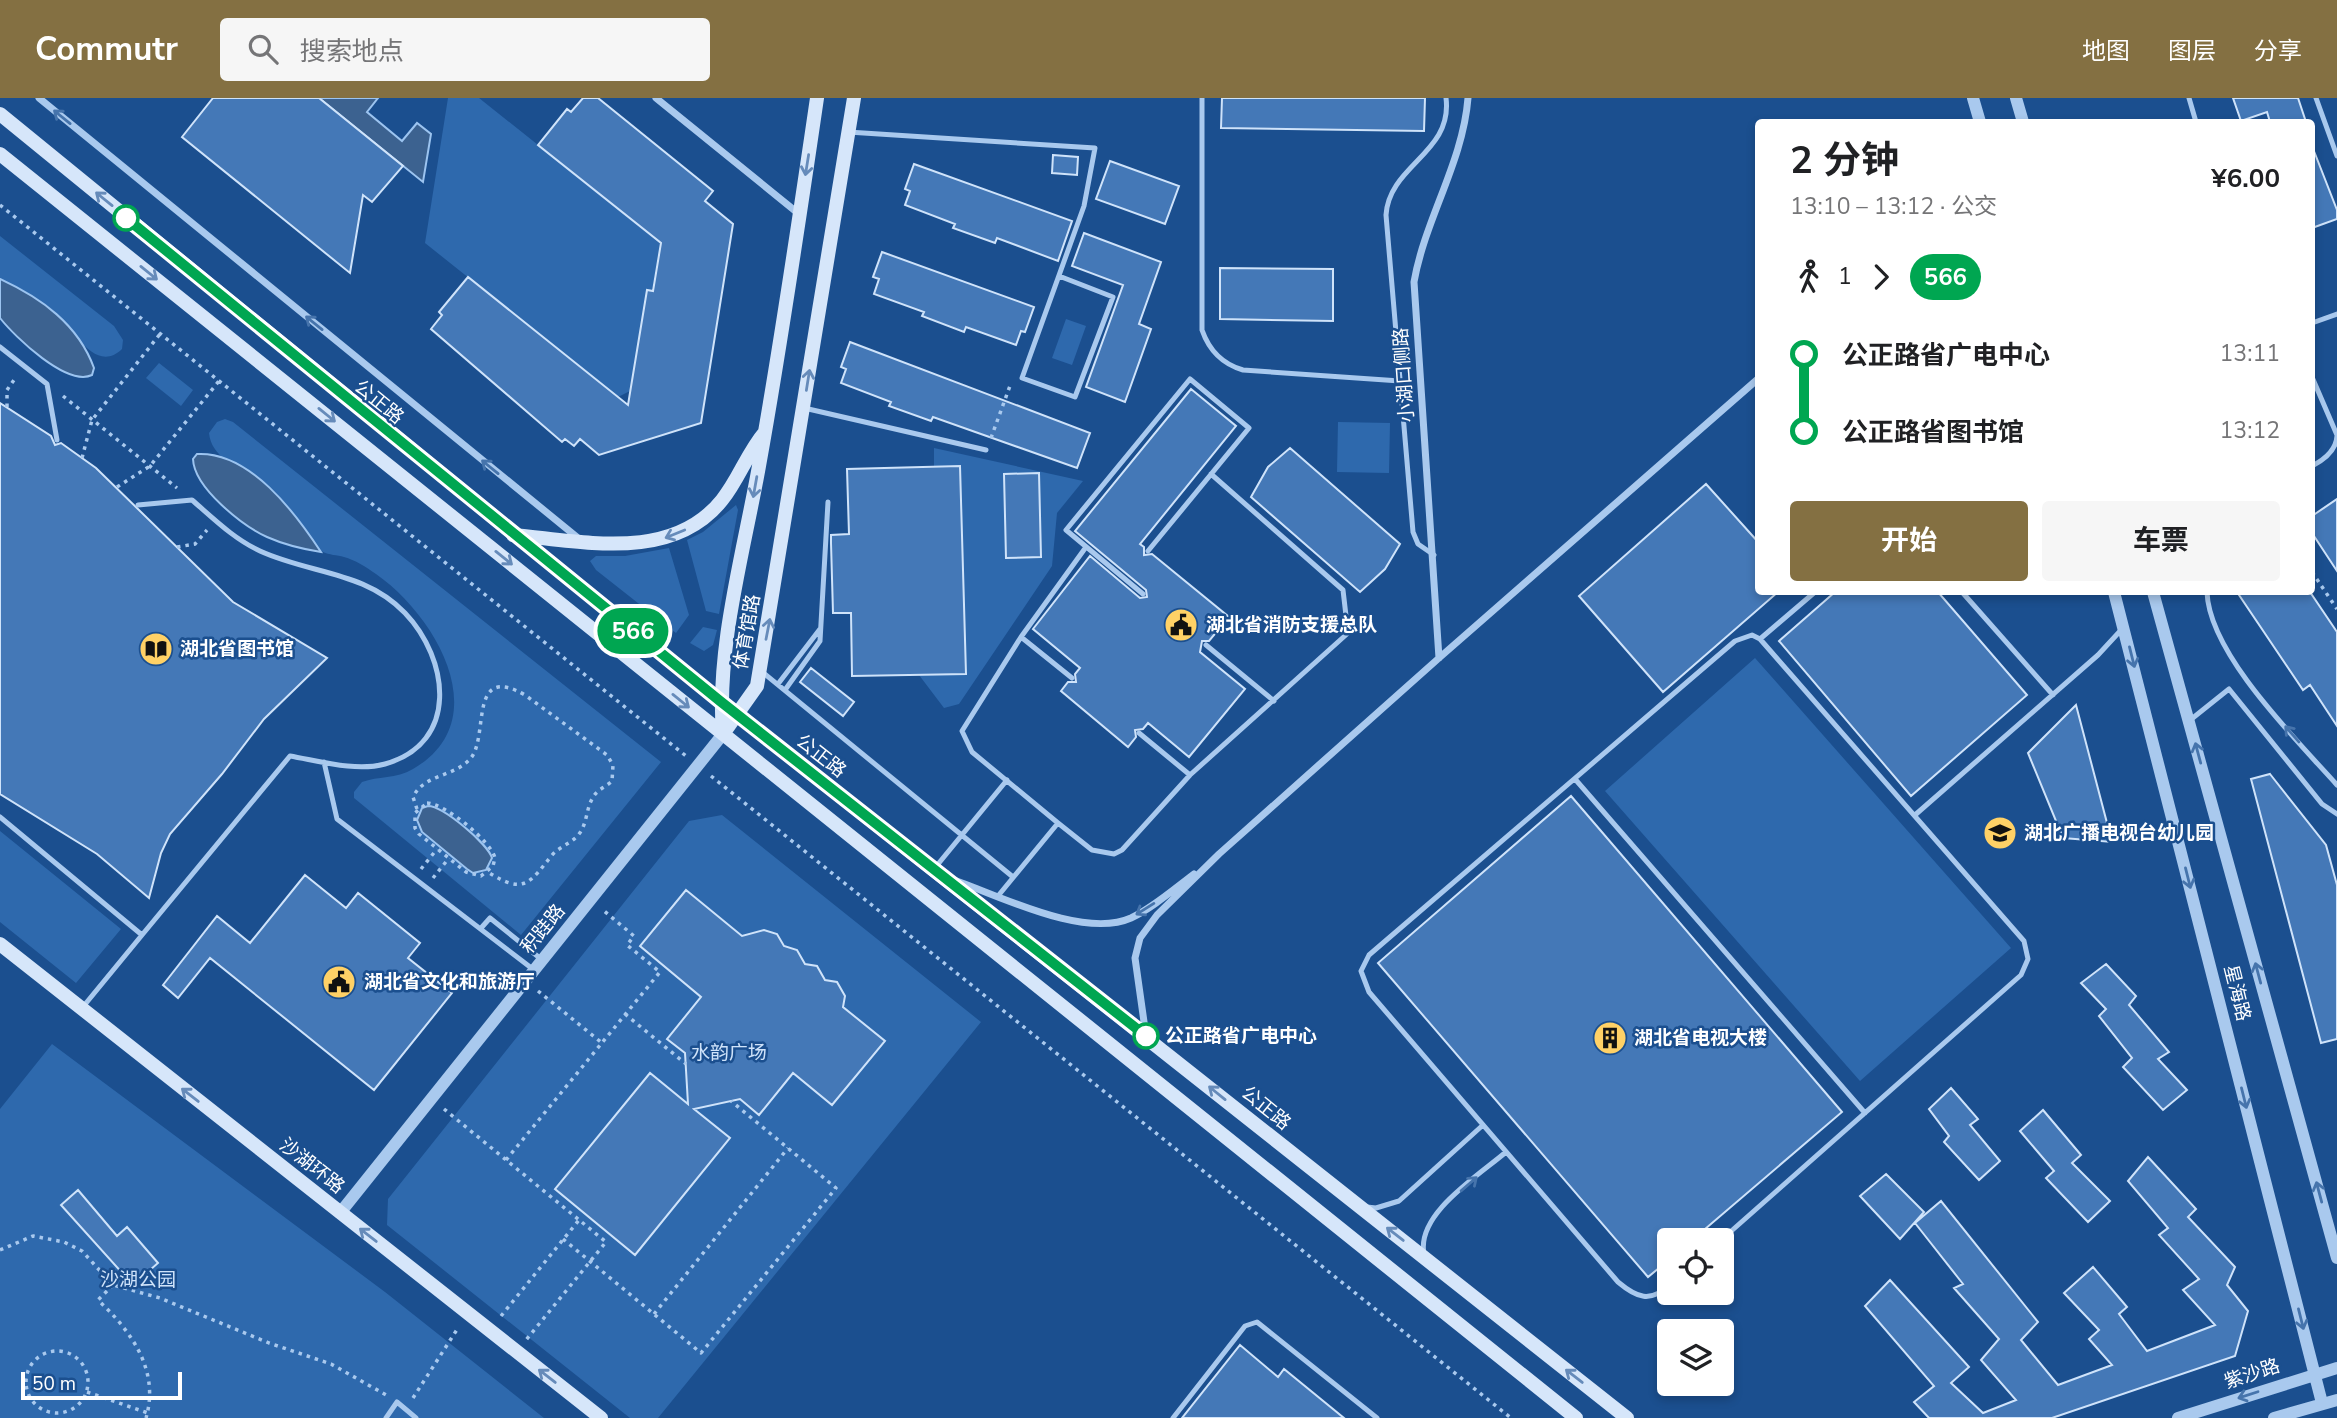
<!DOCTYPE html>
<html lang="zh">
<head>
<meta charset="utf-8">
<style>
  :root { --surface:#fff; --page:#f6f6f6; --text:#202124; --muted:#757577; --accent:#847042 }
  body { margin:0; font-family:"Nunito Sans","Noto Sans SC",sans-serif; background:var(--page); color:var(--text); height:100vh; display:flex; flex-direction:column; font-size:26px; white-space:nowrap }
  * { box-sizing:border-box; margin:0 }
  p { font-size:23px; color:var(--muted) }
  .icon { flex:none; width:38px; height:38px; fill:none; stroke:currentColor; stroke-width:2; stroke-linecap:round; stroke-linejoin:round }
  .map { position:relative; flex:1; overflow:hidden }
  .drawer { position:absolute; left:1755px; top:21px; width:560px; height:476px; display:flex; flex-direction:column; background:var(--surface); border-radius:7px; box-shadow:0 4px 10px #0003 }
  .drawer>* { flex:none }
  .badge { padding:0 14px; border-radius:23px; font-size:24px; line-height:46px }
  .tools { position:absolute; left:1657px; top:1130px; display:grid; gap:14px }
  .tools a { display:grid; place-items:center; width:77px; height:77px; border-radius:7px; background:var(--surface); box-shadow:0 4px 10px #0003; font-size:35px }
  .scale { position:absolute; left:21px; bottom:18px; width:161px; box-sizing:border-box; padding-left:7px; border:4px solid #fff; border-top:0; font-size:19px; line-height:24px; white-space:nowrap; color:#fff; -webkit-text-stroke:5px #1b4f8f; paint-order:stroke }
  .map>.badge { position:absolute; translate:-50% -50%; box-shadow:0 0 0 4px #fff }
  .legs { display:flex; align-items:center; gap:10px; height:77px; padding:0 35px; font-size:23px }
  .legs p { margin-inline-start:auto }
  .headline { display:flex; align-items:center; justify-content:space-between; height:119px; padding:0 35px }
  h1 { font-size:38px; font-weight:700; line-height:52px }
  .action { display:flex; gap:14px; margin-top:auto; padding:14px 35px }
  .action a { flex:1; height:80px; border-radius:7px; background:var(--accent); color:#fff; font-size:28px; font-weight:700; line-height:80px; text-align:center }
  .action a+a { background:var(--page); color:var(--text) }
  ul { padding:0 35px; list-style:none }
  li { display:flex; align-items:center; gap:24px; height:77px; font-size:26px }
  li i { display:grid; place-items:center; width:10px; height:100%; margin:0 9px; background:currentColor }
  li i::after { content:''; width:18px; height:18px; margin:-9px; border:5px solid; border-radius:50%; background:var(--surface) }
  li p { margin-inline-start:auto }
  li:first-child i { background:linear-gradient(#0000 50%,currentColor 0) }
  li:last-child i { background:linear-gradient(currentColor 50%,#0000 0) }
  header { display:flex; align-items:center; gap:42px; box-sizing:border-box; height:98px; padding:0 35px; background:var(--accent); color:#fff }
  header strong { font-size:33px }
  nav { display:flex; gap:38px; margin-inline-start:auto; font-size:24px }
  .search { width:490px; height:63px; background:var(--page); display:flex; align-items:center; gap:18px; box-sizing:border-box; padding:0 24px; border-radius:7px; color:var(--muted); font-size:26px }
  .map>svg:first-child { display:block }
  .green { fill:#2e69ad }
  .water { fill:#3c6290; stroke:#9cc4f0; stroke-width:2 }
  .building { fill:#4478b7; stroke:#cfe3fa; stroke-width:2 }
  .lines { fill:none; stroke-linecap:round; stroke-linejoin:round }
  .path { stroke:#a9c9ee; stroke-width:3.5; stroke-dasharray:3.5 5; stroke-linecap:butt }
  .service { stroke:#a9c9ee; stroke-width:5 }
  .minor { stroke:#a9c9ee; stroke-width:7 }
  .tertiary { stroke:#a9c9ee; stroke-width:12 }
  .secondary { stroke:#d6e6fa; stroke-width:14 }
  .oneway { stroke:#4674ac }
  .oneway2 { stroke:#668bba }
  .line-1-casing { stroke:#fff; stroke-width:16 }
  .line-1 { stroke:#00a651; stroke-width:10 }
  .stop-1-dot { fill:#fff; stroke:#00a651; stroke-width:3.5 }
  .labels { text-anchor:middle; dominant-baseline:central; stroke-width:5; stroke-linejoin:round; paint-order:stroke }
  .street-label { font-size:19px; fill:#fff; stroke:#1b4f8f }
  .poi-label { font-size:19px; font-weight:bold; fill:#fff; stroke:#1b4f8f; text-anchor:start }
  .stop-label { font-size:19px; font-weight:bold; fill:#fff; stroke:#1b4f8f; text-anchor:start }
  .park-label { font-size:19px; fill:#cfe3fa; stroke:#1b4f8f }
</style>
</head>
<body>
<header>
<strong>Commutr</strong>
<div class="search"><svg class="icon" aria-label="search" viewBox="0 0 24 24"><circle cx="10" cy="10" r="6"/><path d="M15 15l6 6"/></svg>搜索地点</div>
<nav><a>地图</a><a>图层</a><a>分享</a></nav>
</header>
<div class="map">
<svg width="2337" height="1320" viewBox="0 0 2337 1320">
  <rect width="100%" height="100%" fill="#1b4f8f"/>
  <path class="green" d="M448,0h31l182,145 -9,48h-5l-17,100 -12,6 -193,-154z
    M0,138l114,90 9,14 -1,9c-27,26 -49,-21 -66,-36 -17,-15 -36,-25 -56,-34z
    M1066,221l20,7 -14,39 -20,-7z
    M159,265l34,27 -12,16 -35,-28z
    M225,321l8,3 428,340 -140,173 -167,-137v-6l8,-10c16,-6 34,-3 51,-13 84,-49 23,-153 -37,-195 -10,-7 -21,-14 -32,-17 -7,-2 -15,-2 -21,-5 -9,-4 -37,-50 -49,-61 -21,-19 -62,-27 -65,-58l8,-11z
    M1338,324l52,1 -1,50 -52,-1z
    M934,350l149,33 -26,32 -5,53 -93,138 -15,4 -25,-33 46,-1 -6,-208 -25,1z
    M736,407l2,5 -19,104 -13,-3 -19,-71 16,-8z
    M669,450l20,67 -13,18 -80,-63 -6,-9 6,-5h29z
    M703,529l14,3 -4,15 -9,6 -14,-8z
    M1755,560l256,290 -151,133 -255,-290z
    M722,717l259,207 -323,396h-28l-243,-193 1,-26 301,-378z
    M0,733l121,98 -45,54 -76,-61z
    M52,946l333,248 159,126h-544v-309z"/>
  <path class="water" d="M319,0h59l-11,14 35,29 15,-18 14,11 -8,48z
    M0,181c41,19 78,45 94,89l-2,7c-25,12 -77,-38 -92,-57z
    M197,356c53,-3 99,60 124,98 -19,-3 -36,-7 -54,-15 -24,-11 -73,-49 -74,-78z
    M428,708c15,0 60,38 64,52l-6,12 -13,3 -6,-4 -45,-37 -5,-12 5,-12z"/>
  <path class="building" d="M213,0h106l84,68 -31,36 -9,-7 -13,78 -168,-136z
    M583,0h15l115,93 -8,10 28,23 -32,199 -102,32 -19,-16 -6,7 -9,-7 -3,3 -131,-113 11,-14 -3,-3 29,-35 160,128 19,-115 6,1 8,-48 -123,-98 29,-36 4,3z
    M1222,0h203l-1,33 -203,-3z
    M2233,0h65l8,24h-36l-3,-10 -26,9z
    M2312,48l25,64v9l-25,9z
    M1053,57l25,2 -1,18 -25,-2z
    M1110,63l69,25 -14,38 -69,-25z
    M914,66l158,57 -14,40 -61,-23 -2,5 -42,-15 2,-4 -50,-19 5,-14 -5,-2z
    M1084,135l77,29 -22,62 12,5 -26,73 -39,-15 37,-102 -51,-19z
    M882,154l152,55 -9,25 -4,-1 -5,14 -50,-18 -2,5 -42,-16 2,-4 -50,-18 5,-15 -6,-2z
    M1220,170l113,1v52l-113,-2z
    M850,244l240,91 -13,35 -144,-51 -2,4 -42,-15 2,-4 -50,-19 5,-14 -5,-2z
    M1191,291l45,37 -96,118 4,3v8l8,-1 77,63 -20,24h-7l-2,11 45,37 -56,68 -41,-34 -5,6 -8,1 1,7 -8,10 -67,-56 7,-9h8l-1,-8 5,-6 -47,-39 57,-73 50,42 7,-1 -1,-7 -71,-59z
    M0,305l51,33 4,9 6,-2 35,25 137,134 94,56 -63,61 -42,55 -52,60 -9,19 -12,45 -52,-44 -97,-60z
    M1290,350l110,96 -15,25 -25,23 -109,-95 17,-30z
    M960,368l6,208 -114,2 -1,-63h-18l-2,-70v-8l18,-1 -2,-65z
    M1039,375l2,84 -35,1 -2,-84z
    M1706,386l53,59v49h19l-115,100 -84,-96z
    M2337,401v72l-25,-38v-17z
    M1835,494h103l89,103 -116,101 -132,-155z
    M2237,494h73l27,40v94l-27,-41 -7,5z
    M811,570l43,34 -11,14 -43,-34z
    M2076,607l36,137 -49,-4 -35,-85z
    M2270,676l56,71 11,40v154l-16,4 -70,-264z
    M1571,698l271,316 -151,129h-21v18l-22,18 -270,-314z
    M305,777l41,33 12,-15 62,50 -12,15 44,35 -78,97 -164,-132 -32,40 -15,-13 54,-69 33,27z
    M686,792l56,46 22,-6 13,4 7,12 13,4 8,14 12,2 8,14 12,2 8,14 -2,11 42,34 -53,64 -39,-32 -34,42 -19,-16 -46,10 36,29 -95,117 -80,-66 95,-116 38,31 -3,-51 -18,-14 34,-42 -61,-51z
    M2106,866l30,32 -7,9 40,47 -11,7 29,31 -24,20 -40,-43 9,-9 -33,-42 7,-7 -25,-26z
    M1951,990l27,31 -8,6 30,36 -21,19 -35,-38 5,-6 -20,-27z
    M2043,1012l38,45 -9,8 38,38 -22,21 -42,-44 8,-7 -34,-40z
    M2148,1059l48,52 -8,8 47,50 -8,18 21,26 -13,45 -183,62h-123l-15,-16 20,-16 -69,-80 25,-26 79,87 -18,16 32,30 33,-13 -35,-40 18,-21 -45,-51 9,-4 -48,-61 26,-22 97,121 -17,18 37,45 54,-20 -23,-26 10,-9 -35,-37 29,-26 34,40 -8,7 28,37 68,-26 -32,-35 16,-11 -40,-44 9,-7 -40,-47z
    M1886,1076l38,38 -24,27 -40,-43z
    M78,1092l39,46 10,-9 31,36 -25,22 -72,-80z
    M1240,1247l38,32 6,-8 60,49h-162z"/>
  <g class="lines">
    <path class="path" d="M0,107l686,551
      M63,298l114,92
      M7,309v-17l9,-13
      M991,340l20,-55
      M82,360l10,-38 68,-86
      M117,389l33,-21 69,-85
      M177,449l18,-3 12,-14
      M2312,474l25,37
      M711,678l800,642
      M427,705c17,0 64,38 68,55l-2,8 -12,10 -15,-4 -47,-38 -4,-6v-15z
      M417,711l-4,-12c11,-23 41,-20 57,-38 20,-21 -3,-97 55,-64l82,60 6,10 -1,16c-6,6 -16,9 -20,18 -6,11 -5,25 -13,35 -7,9 -18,12 -26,20 -23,28 -28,42 -65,18
      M421,771l16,-20
      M433,780l16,-20
      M538,893l64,52
      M625,916l61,50
      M444,1011l162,133 -80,98
      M506,1062l154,-188 -33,-27 7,-9 -31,-26
      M563,1141l138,114 135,-165 -105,-87
      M0,1152l33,-14 31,6 18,9 31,34 47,13 109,45 62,21 57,32
      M113,1187l-15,15c33,31 62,70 48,118
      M654,1216l134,-166
      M501,1218l78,-96
      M26 1284a31 31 0 1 1 62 0a31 31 0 1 1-62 0Z
      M87,1294l61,21
      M413,1300l45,-70"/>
    <path class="service" d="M1202,0v232c7,20 20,34 41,40l157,11
      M2189,0l7,24
      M2316,0l21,58
      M848,34l247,16 -11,58 -62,172 53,19 38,-100 -54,-21
      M2312,225l25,-9
      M0,249l47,37 10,56
      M2312,279l25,58
      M804,310l182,42
      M2312,368c12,-6 24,-15 25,-30
      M1086,449l-65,90 -59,94 10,21 86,71 34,27 22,4 8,-4 68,-75 158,-142 -5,-43 -132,-116
      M1434,457l-16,-11 -5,-12 -27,-317c3,-50 67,-62 60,-117
      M1962,494l91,103
      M2207,494c2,62 90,148 130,193
      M1143,496l-77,-64 124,-151 59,49 -101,123
      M1021,539l51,41
      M1760,541l55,-47
      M1206,547l68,56
      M761,573l252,206
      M778,586l42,-55
      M785,592l35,-49 8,-139
      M2189,623l40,-32 93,115 15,10
      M1139,635l51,42
      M324,664l13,57 197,151
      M1575,681l290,334
      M1915,717l183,-160 24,-26
      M0,719l142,118 148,-179c29,5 66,16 95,8 75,-21 64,-105 20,-151 -40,-42 -95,-39 -145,-62 -26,-12 -46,-32 -68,-51l-54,5
      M934,771l73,-89
      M998,798l60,-73
      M482,829l8,-9 51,41
      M82,910l60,-73
      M1367,1109l9,1 23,-7 84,-76
      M1424,1156c-8,-40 54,-78 82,-102
      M1670,1187c-20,18 -33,13 -52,-3l-249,-290 -8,-21 8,-16 366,-314 17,-6 8,4 264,302 4,18 -7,16 -301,266
      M386,1320l11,-16 19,16
      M1173,1320l72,-92 12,-4 120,96"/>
    <path class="minor" d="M39,0l539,440
      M656,0l143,116
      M1439,560l-25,-376c11,-63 49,-120 54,-184
      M954,782c46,16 130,59 177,38 23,-11 43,-29 63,-44
      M1146,938l-11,-78 5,-20 17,-23 62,-61 220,-196 320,-280"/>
    <path class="tertiary" d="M1973,0l7,24
      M2016,0l7,24
      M2114,494l208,811
      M2153,494l184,666
      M340,1115l383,-479
      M2178,1320l159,-50
      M2274,1320l63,-18"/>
    <path class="secondary" d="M0,16l720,587 907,717
      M0,56l1576,1264
      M513,437c69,6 159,28 209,-35 17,-21 25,-47 43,-68
      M723,636l34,-48 97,-588
      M723,636c-7,-86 21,-183 36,-268 22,-122 40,-245 58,-368
      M0,846l601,474"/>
  </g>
  <defs><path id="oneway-shaft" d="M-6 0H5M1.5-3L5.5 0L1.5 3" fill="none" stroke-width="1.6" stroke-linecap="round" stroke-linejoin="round" transform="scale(1.75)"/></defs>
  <g class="oneway">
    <use href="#oneway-shaft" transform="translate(62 19) rotate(-141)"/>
    <use href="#oneway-shaft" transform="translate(314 225) rotate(-141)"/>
    <use href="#oneway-shaft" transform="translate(490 369) rotate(-141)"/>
    <use href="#oneway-shaft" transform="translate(2132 559) rotate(76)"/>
    <use href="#oneway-shaft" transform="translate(2292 636) rotate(-131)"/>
    <use href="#oneway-shaft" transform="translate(2198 655) rotate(-105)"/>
    <use href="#oneway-shaft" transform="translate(2188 780) rotate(76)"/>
    <use href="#oneway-shaft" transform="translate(1145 811) rotate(148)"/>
    <use href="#oneway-shaft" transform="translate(2258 875) rotate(-105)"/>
    <use href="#oneway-shaft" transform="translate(2244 1000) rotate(76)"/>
    <use href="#oneway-shaft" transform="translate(1469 1086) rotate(-41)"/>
    <use href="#oneway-shaft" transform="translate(2319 1094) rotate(-105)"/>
    <use href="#oneway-shaft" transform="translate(2301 1221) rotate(76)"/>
    <use href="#oneway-shaft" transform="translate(2248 1297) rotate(162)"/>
  </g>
  <g class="oneway2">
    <use href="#oneway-shaft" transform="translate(807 67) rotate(99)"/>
    <use href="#oneway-shaft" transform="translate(104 101) rotate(-141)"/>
    <use href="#oneway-shaft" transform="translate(149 175) rotate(39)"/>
    <use href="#oneway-shaft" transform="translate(808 282) rotate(-81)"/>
    <use href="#oneway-shaft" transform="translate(327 317) rotate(39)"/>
    <use href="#oneway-shaft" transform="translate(755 389) rotate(100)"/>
    <use href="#oneway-shaft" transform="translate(675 436) rotate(158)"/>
    <use href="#oneway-shaft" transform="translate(504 460) rotate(39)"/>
    <use href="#oneway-shaft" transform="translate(768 531) rotate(-79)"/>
    <use href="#oneway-shaft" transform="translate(681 603) rotate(39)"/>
    <use href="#oneway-shaft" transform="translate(1217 995) rotate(-141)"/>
    <use href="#oneway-shaft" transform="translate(190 997) rotate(-142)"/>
    <use href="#oneway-shaft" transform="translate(1395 1136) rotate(-142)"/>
    <use href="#oneway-shaft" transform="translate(368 1137) rotate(-142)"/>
    <use href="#oneway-shaft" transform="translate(547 1278) rotate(-142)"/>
    <use href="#oneway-shaft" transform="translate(1574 1278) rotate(-142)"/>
  </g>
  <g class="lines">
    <defs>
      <path id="line-1" d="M126,120l594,483 426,335"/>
    </defs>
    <use href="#line-1" class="line-1-casing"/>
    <use href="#line-1" class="line-1"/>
  </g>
  <defs>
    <symbol id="civic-disc" viewBox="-11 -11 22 22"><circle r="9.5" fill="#ffd166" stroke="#1b4f8f"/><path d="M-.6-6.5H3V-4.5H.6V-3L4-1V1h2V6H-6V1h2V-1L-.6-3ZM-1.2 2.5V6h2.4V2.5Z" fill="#111"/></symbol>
    <symbol id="library-disc" viewBox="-11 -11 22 22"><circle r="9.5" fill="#ffd166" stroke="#1b4f8f"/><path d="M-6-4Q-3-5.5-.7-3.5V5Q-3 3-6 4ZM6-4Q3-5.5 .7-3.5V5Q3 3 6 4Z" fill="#111"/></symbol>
    <symbol id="school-disc" viewBox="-11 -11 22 22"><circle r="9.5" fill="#ffd166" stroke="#1b4f8f"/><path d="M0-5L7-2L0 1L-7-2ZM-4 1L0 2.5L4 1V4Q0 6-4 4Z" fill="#111"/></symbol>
    <symbol id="building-disc" viewBox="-11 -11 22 22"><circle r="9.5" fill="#ffd166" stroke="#1b4f8f"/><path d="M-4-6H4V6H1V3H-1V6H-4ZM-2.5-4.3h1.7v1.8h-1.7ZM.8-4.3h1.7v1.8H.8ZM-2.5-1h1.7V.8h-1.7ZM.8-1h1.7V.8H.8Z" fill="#111"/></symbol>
  </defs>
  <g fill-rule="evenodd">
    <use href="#civic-disc" x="1162" y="508" width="38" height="38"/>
    <use href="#library-disc" x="137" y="532" width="38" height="38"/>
    <use href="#school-disc" x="1981" y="716" width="38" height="38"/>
    <use href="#civic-disc" x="320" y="865" width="38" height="38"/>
    <use href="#building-disc" x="1591" y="921" width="38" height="38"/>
  </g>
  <g class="stop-1-dot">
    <circle cx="126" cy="120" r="12"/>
    <circle cx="1146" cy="938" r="12"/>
  </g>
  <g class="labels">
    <g class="street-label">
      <text transform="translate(1404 277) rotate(-94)">小湖口侧路</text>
      <text transform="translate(379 304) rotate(39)">公正路</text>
      <text transform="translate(747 534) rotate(-80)">体育馆路</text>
      <text transform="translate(821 658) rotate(38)">公正路</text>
      <text transform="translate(543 831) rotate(-51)">积跬路</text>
      <text transform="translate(2237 895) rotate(76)">星海路</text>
      <text transform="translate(1266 1010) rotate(39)">公正路</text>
      <text transform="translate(312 1068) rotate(38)">沙湖环路</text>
      <text transform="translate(2252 1276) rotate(-18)">紫沙路</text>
    </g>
    <g class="poi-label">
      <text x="1206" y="527">湖北省消防支援总队</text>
      <text x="180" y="551">湖北省图书馆</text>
      <text x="2024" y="735">湖北广播电视台幼儿园</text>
      <text x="364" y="884">湖北省文化和旅游厅</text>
      <text x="1634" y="940">湖北省电视大楼</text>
    </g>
    <g class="stop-label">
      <text x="1165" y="938">公正路省广电中心</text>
    </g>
    <g class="park-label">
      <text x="729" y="955">水韵广场</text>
      <text x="138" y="1182">沙湖公园</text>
    </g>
  </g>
</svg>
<div class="tools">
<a><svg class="icon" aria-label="locate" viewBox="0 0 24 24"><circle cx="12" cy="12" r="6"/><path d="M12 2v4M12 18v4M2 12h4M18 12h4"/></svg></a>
<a><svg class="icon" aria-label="layers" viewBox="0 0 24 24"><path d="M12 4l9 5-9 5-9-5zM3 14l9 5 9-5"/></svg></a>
</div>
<div class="scale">50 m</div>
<b class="badge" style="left:633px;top:533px;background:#00a651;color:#fff">566</b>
<section class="drawer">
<div class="headline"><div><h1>2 分钟</h1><p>13:10 – 13:12 · 公交</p></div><b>¥6.00</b></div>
<div class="legs"><svg class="icon" aria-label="walk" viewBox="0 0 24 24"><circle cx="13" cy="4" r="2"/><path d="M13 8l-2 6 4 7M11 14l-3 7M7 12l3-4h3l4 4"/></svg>1<svg class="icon" aria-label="forward" viewBox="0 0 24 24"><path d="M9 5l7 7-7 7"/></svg><b class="badge" style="background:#00a651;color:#fff">566</b></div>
<ul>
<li><i style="color:#00a651"></i><b>公正路省广电中心</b><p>13:11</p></li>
<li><i style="color:#00a651"></i><b>公正路省图书馆</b><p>13:12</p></li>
</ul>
<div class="action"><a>开始</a><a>车票</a></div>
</section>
</div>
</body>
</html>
